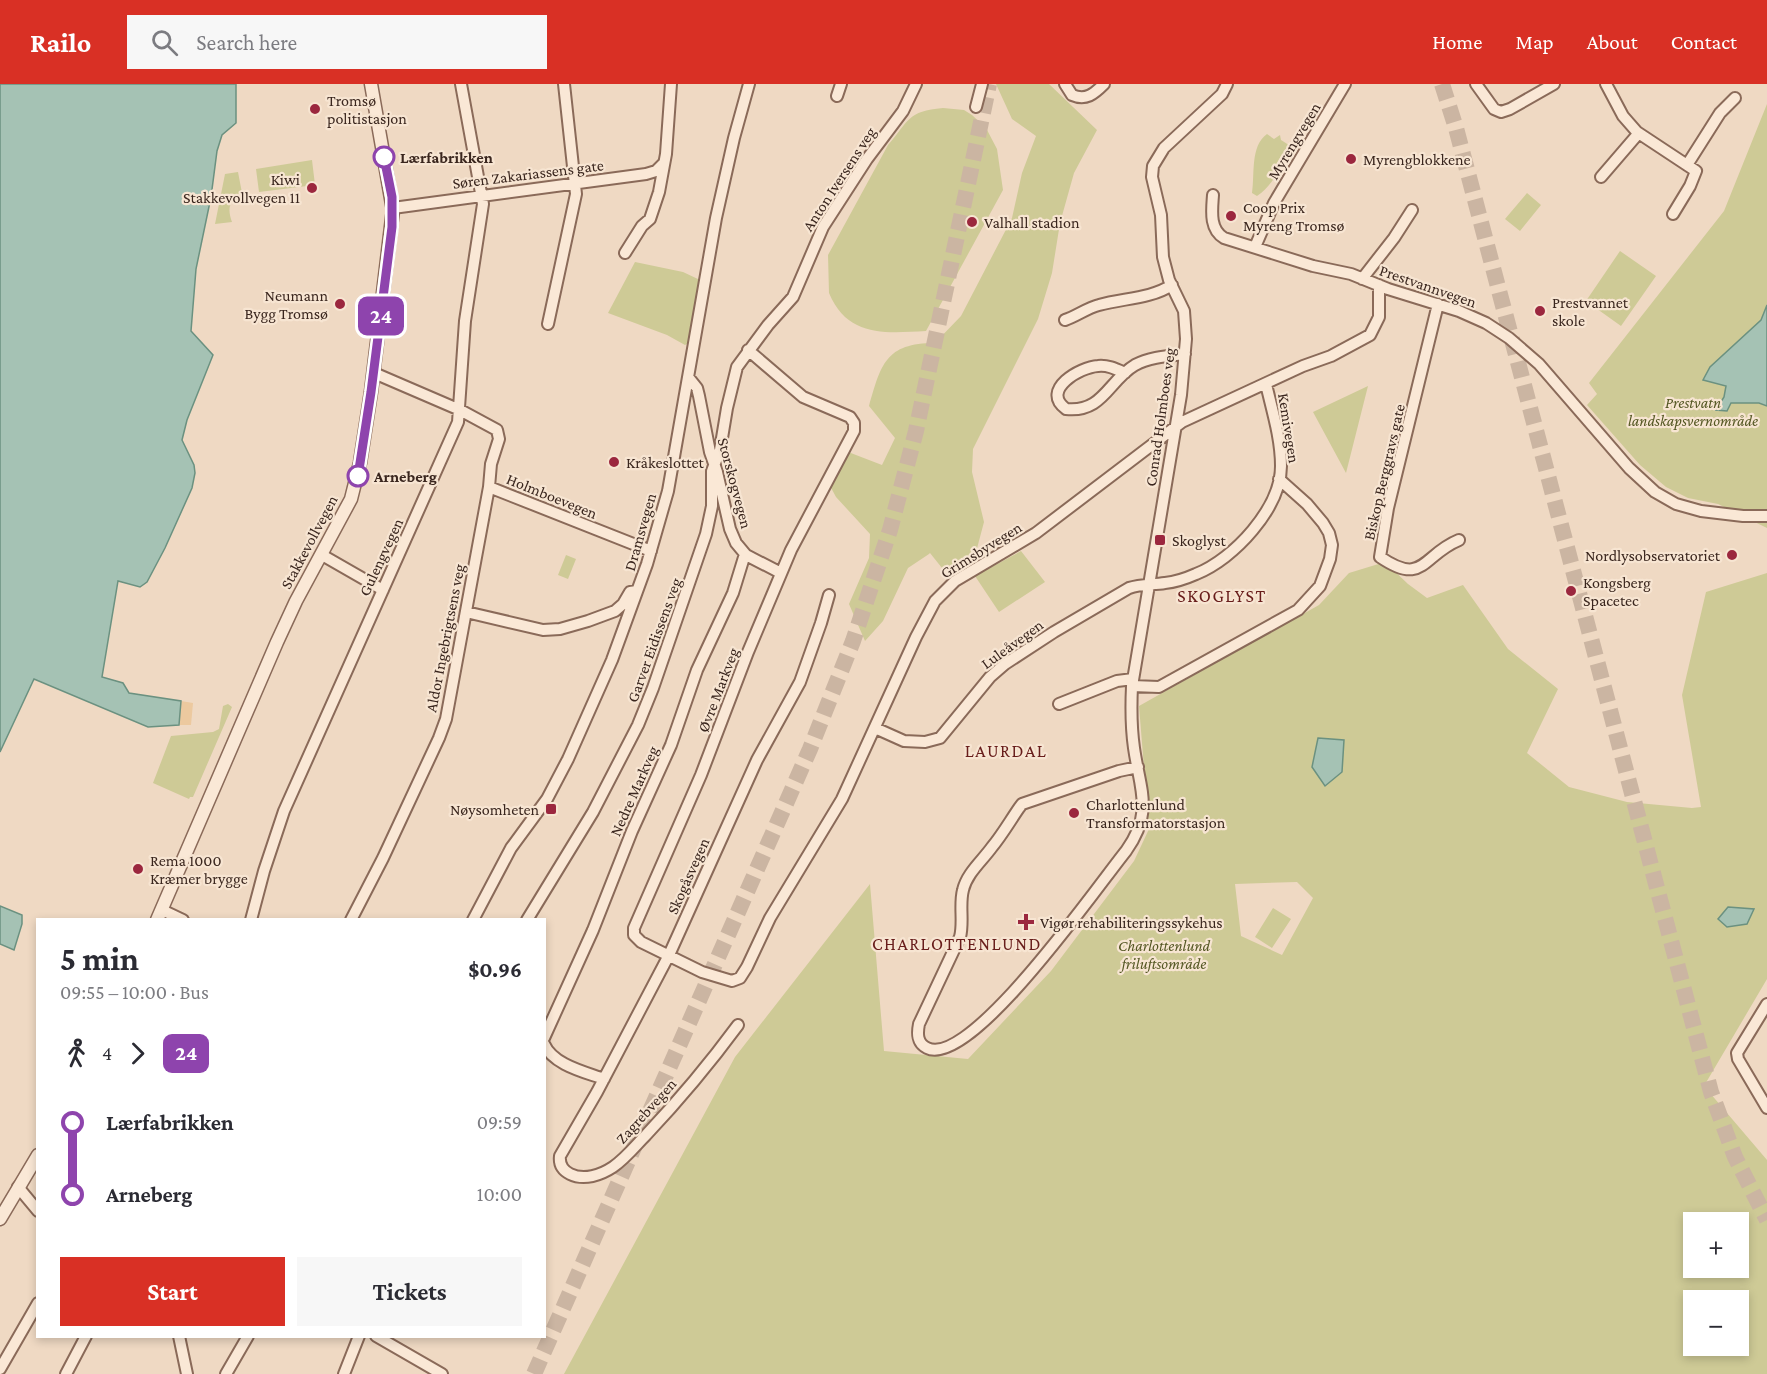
<!DOCTYPE html>
<html lang="en">
<head>
<meta charset="utf-8">
<style>
  :root { --surface:#fff; --page:#f7f7f7; --text:#2b2b33; --muted:#7c7c81; --accent:#d93025 }
  body { margin:0; font-family:"Crimson Pro",serif; background:var(--page); color:var(--text); height:100vh; display:flex; flex-direction:column; font-size:22px; white-space:nowrap }
  * { box-sizing:border-box; margin:0 }
  p { font-size:20px; color:var(--muted) }
  .icon { flex:none; width:33px; height:33px; fill:none; stroke:currentColor; stroke-width:2; stroke-linecap:round; stroke-linejoin:round }
  .map { position:relative; flex:1; overflow:hidden }
  .sheet { position:absolute; left:36px; top:834px; width:510px; height:420px; display:flex; flex-direction:column; background:var(--surface); border-radius:0px; box-shadow:0 3px 9px #0003 }
  .sheet>* { flex:none }
  .badge { padding:0 12px; border-radius:9px; font-size:21px; line-height:39px }
  .buttons { position:absolute; left:1683px; top:1128px; display:grid; gap:12px }
  .buttons a { display:grid; place-items:center; width:66px; height:66px; border-radius:0px; background:var(--surface); box-shadow:0 3px 9px #0003; font-size:30px }
  .map>.badge { position:absolute; translate:-50% -50%; box-shadow:0 0 0 3px #fff }
  .legs { display:flex; align-items:center; gap:9px; height:66px; padding:0 24px; font-size:20px }
  .legs p { margin-inline-start:auto }
  .summary { display:flex; align-items:center; justify-content:space-between; height:102px; padding:0 24px }
  h1 { font-size:33px; font-weight:700; line-height:45px }
  .cta { display:flex; gap:12px; margin-top:auto; padding:12px 24px }
  .cta a { flex:1; height:69px; border-radius:0px; background:var(--accent); color:#fff; font-size:24px; font-weight:700; line-height:69px; text-align:center }
  .cta a+a { background:var(--page); color:var(--text) }
  ul { padding:0 24px; list-style:none }
  li { display:flex; align-items:center; gap:21px; height:72px; font-size:22px }
  li i { display:grid; place-items:center; width:9px; height:100%; margin:0 8px; background:currentColor }
  li i::after { content:''; width:15px; height:15px; margin:-8px; border:4px solid; border-radius:50%; background:var(--surface) }
  li p { margin-inline-start:auto }
  li:first-child i { background:linear-gradient(#0000 50%,currentColor 0) }
  li:last-child i { background:linear-gradient(currentColor 50%,#0000 0) }
  header { display:flex; align-items:center; gap:36px; box-sizing:border-box; height:84px; padding:0 30px; background:var(--accent); color:#fff }
  header strong { font-size:28px }
  nav { display:flex; gap:33px; margin-inline-start:auto; font-size:21px }
  .search { width:420px; height:54px; background:var(--page); display:flex; align-items:center; gap:15px; box-sizing:border-box; padding:0 21px; border-radius:0px; color:var(--muted); font-size:22px }
  .map>svg:first-child { display:block }
  .green { fill:#ceca96; fill-rule:evenodd }
  .sand { fill:#ecc99f }
  .water { fill:#a5c2b4; stroke:#6b9180; stroke-width:1.5 }
  .lines { fill:none; stroke-linecap:round; stroke-linejoin:round }
  .primary-tunnel { stroke:#cbb5a2; stroke-width:16; stroke-dasharray:16 8; stroke-linecap:butt }
  .minor-casing { stroke:#8a6a59; stroke-width:14 }
  .tertiary-casing { stroke:#8a6a59; stroke-width:15 }
  .minor { stroke:#fae8d6; stroke-width:10 }
  .tertiary { stroke:#fae8d6; stroke-width:12 }
  .line-1-casing { stroke:#fff; stroke-width:14 }
  .line-1 { stroke:#8e44ad; stroke-width:9 }
  .poi-dot { fill:#9b273e; stroke:#f7e5d2; stroke-width:2 }
  .stop-1-dot { fill:#fff; stroke:#8e44ad; stroke-width:3 }
  .labels { text-anchor:middle; dominant-baseline:central; stroke-width:4.5; stroke-linejoin:round; paint-order:stroke }
  .poi-label { font-size:16px; fill:#3a261e; stroke:#f7e5d2; text-anchor:start }
  .street-label { font-size:16px; fill:#3a261e; stroke:#f7e5d2 }
  .stop-label { font-size:16px; font-weight:bold; fill:#3a261e; stroke:#f7e5d2; text-anchor:start }
  .park-label { font-size:16px; font-style:italic; fill:#545723; stroke:#f7e5d2 }
  .neighbourhood-label { font-size:18px; letter-spacing:1.5px; fill:#681d1b; stroke:#f7e5d2 }
</style>
</head>
<body>
<header>
<strong>Railo</strong>
<div class="search"><svg class="icon" aria-label="search" viewBox="0 0 24 24"><circle cx="10" cy="10" r="6"/><path d="M15 15l6 6"/></svg>Search here</div>
<nav><a>Home</a><a>Map</a><a>About</a><a>Contact</a></nav>
</header>
<div class="map">
<svg width="1767" height="1290" viewBox="0 0 1767 1290">
  <rect width="100%" height="100%" fill="#efd9c3"/>
  <path class="green" d="M996,0h53l48,46 -23,43 -14,50 -8,50 -14,46 -65,130 -1,23 12,50 -13,49 -21,7 -20,-25 -1,1 -21,14 -25,53 -18,20 -16,-37 20,-46 1,-24 -34,-37 -7,-13 14,-34 39,15 13,-27 -26,-32c12,-41 16,-63 66,-63l26,-27 51,-98 10,-45 14,-37 -24,-17z
    M1767,20v424l-49,-24 -30,-6 -22,-11 -26,-22 -53,-60 10,-11 -8,-11 135,-172z
    M943,24l21,2 8,5 14,13 11,21 6,41 -77,141c-40,2 -78,7 -97,-38l-1,-38 60,-110c21,-24 19,-34 55,-37z
    M1267,50l7,5 6,-4 1,5 11,7c-9,16 -19,39 -35,49l-5,-3c3,-19 -2,-47 15,-59z
    M312,76l3,25 -56,7 -3,-23z
    M238,88l4,21c-13,8 -15,15 -10,29l-17,2 10,-50z
    M1527,109l14,12 -21,26 -15,-12z
    M1620,167l36,25 -35,50 -35,-25z
    M635,178l48,10 17,8 -11,63 -4,2 -18,-10 -59,-22z
    M1368,302l-22,87 -33,-61z
    M1021,467l24,31 -46,30 -24,-36z
    M566,471l10,4 -8,20 -10,-4z
    M1385,478l23,22 19,14 36,-13 45,64 50,40 -31,64 42,34 58,15 65,6 9,-1 -19,-112 24,-103 61,-19v406l-63,107 63,74v214h-1203l171,-317 135,-173 14,167 84,8 83,-88 83,-110 15,-32 -10,-123 180,-101 30,-32zM1297,798l16,16 -31,57 -41,-19 -6,-52zM1694,1138h44v46h-44zM1694,1216h44v46h-44z
    M228,620l4,3 -39,90h-3l-1,2 -36,-16 18,-47 42,-4 6,-3 4,-23z
    M1273,824l18,11 -19,29 -17,-11z"/>
  <path class="sand" d="M181,617l12,2 -2,22h-12z"/>
  <path class="water" d="M0,0h236v39l-14,12 -5,16 -6,46 -15,72 -5,62 22,24 -26,65 -5,20 12,25 1,8 -3,15 -27,60 -18,34 -7,5 -22,-6 -16,96 21,6 6,10 52,8 -2,24 -31,2 -114,-48 -34,73z
    M1767,221v101l-8,-3h-28l-4,8 -11,-1 8,-13 2,-11 -23,-6 7,-13 51,-47z
    M1318,654l26,2 -2,32 -17,14 -13,-19z
    M0,822l22,9v9l-8,26 -14,-6z
    M1728,823l26,2 -7,15 -20,3 -9,-8z"/>
  <g class="lines">
    <path class="primary-tunnel" d="M1442,0l14,44 255,964 24,65 32,63
      M534,1290l276,-625 43,-108 37,-111 26,-99 73,-347"/>
    <defs>
      <path id="minor" d="M1065,0l7,11c14,6 22,-1 32,-11
        M1476,0l18,25 7,3 9,-3 44,-25
        M1606,0l17,32 14,16 59,39 -6,15 -17,28
        M837,12l4,-12
        M976,23l6,-23
        M1687,81l33,-52 15,-15
        M1601,93l37,-43
        M1213,111c-1,15 -4,34 11,43l89,28 38,8 37,15 71,22 27,12 23,15 30,26 90,104 26,24 21,12 25,7 42,5h24
        M393,124l253,-34 10,-3 7,-7
        M1255,163l19,-44 71,-119
        M625,169l17,-27 8,-7 9,-27 7,-38 5,-70
        M1362,195l32,-41 18,-28
        M1438,220l-50,204 -8,49c44,30 42,-2 79,-17
        M1065,236c12,-4 22,-12 34,-15 25,-7 51,-6 73,-20
        M548,240l28,-130 -12,-110
        M748,266l55,47 47,20 4,6v8l-63,119 -43,102 -47,123 -67,153v7l7,7 61,30 30,9 8,-3 7,-11 23,-49 72,-119 74,-162 19,-36 20,-20 81,-48 146,-111 121,-56 28,-10 39,-21 9,-18v-32
        M374,289l86,37 37,20 2,9 -8,25 -2,23 162,64
        M1125,289c-9,-4 -17,-8 -27,-7 -18,1 -58,24 -32,43 37,4 42,-28 69,-44 15,-8 33,-9 50,-11
        M689,294l8,10 2,8 11,56 7,20 13,57 6,14 10,12 35,18
        M322,471l61,35
        M466,528l77,18 17,-1 28,-8 27,-10 8,-7 7,-12 7,-1
        M1132,602l27,1 139,-77 22,-24 10,-27 2,-14 -3,-12 -6,-10 -16,-19 -28,-25
        M1059,620l58,-23 16,-2
        M875,644l29,13 21,1 15,-4 50,-61 15,-13 49,-32 75,-44c12,-4 23,-3 36,-5 10,-1 22,-5 31,-9 38,-15 85,-66 85,-108 0,-28 -9,-56 -15,-82
        M1138,683l-19,4 -97,33 -3,4c-9,13 -17,27 -27,39 -10,14 -25,26 -29,43 -4,15 1,32 -3,47l-41,87c-2,10 -2,19 8,24 43,22 172,-164 199,-197 28,-39 14,-61 8,-103 -3,-21 -3,-41 -2,-62l49,-291 5,-56 -2,-28 -15,-31 -6,-23 -2,-42 -9,-38 1,-11 11,-18 58,-54 5,-10
        M162,826l21,10
        M251,836l13,-49 20,-60 174,-389 7,-101 18,-117 -22,-120
        M351,836l32,-62 56,-120 7,-19 43,-232
        M473,836l38,-72 36,-49 21,-40 44,-99 35,-96 21,-73 48,-273 18,-80 15,-54
        M527,836l66,-108 45,-87 15,-37 53,-154 6,-28v-35l8,-21 7,-42 10,-41 31,-42 25,-28 30,-70 44,-68 36,-48 13,-27
        M1767,920l-30,49 1,6 29,49
        M738,941c-28,38 -59,75 -92,110 -10,10 -20,23 -33,32 -12,8 -29,14 -43,7 -8,-4 -11,-10 -10,-18l37,-64 72,-137 88,-195 43,-78 21,-59 8,-28
        M544,954l49,-108 39,-99 39,-86 26,-75 36,-77 12,-39
        M544,960c9,21 41,28 60,35
        M18,1103l20,24
        M179,1252l8,38
        M376,1252l66,38
        M0,1285l38,-66
        M66,1290l20,-38
        M226,1290l22,-38
        M344,1290l15,-38"/>
      <path id="tertiary" d="M157,836l120,-278 19,-41 55,-102 9,-36 11,-71 22,-182 -22,-126
        M0,1135l38,-64"/>
    </defs>
    <use href="#minor" class="minor-casing"/>
    <use href="#tertiary" class="tertiary-casing"/>
    <use href="#minor" class="minor"/>
    <use href="#tertiary" class="tertiary"/>
  </g>
  <g class="lines">
    <defs>
      <path id="line-1" d="M358,392l13,-84 21,-165v-30l-8,-40"/>
    </defs>
    <use href="#line-1" class="line-1-casing"/>
    <use href="#line-1" class="line-1"/>
  </g>
  <g class="poi-dot">
    <circle cx="315" cy="25" r="6"/>
    <circle cx="1351" cy="75" r="6"/>
    <circle cx="312" cy="104" r="6"/>
    <circle cx="1231" cy="132" r="6"/>
    <circle cx="972" cy="138" r="6"/>
    <circle cx="340" cy="220" r="6"/>
    <circle cx="1540" cy="227" r="6"/>
    <circle cx="614" cy="378" r="6"/>
    <rect x="1154" y="450" width="12" height="12" rx="3"/>
    <circle cx="1732" cy="471" r="6"/>
    <circle cx="1571" cy="507" r="6"/>
    <rect x="545" y="719" width="12" height="12" rx="3"/>
    <circle cx="1074" cy="729" r="6"/>
    <circle cx="138" cy="785" r="6"/>
    <path d="M1023 829h6v6h6v6h-6v6h-6v-6h-6v-6h6z"/>
  </g>
  <g class="stop-1-dot">
    <circle cx="384" cy="73" r="10"/>
    <circle cx="358" cy="392" r="10"/>
  </g>
  <g class="labels">
    <g class="poi-label">
      <text x="327" y="16">Tromsø<tspan x="327" dy="18">politistasjon</tspan></text>
      <text x="1363" y="75">Myrengblokkene</text>
      <text x="300" y="95" text-anchor="end">Kiwi<tspan x="300" dy="18">Stakkevollvegen 11</tspan></text>
      <text x="1243" y="123">Coop Prix<tspan x="1243" dy="18">Myreng Tromsø</tspan></text>
      <text x="984" y="138">Valhall stadion</text>
      <text x="328" y="211" text-anchor="end">Neumann<tspan x="328" dy="18">Bygg Tromsø</tspan></text>
      <text x="1552" y="218">Prestvannet<tspan x="1552" dy="18">skole</tspan></text>
      <text x="626" y="378">Kråkeslottet</text>
      <text x="1172" y="456">Skoglyst</text>
      <text x="1720" y="471" text-anchor="end">Nordlysobservatoriet</text>
      <text x="1583" y="498">Kongsberg<tspan x="1583" dy="18">Spacetec</tspan></text>
      <text x="1086" y="720">Charlottenlund<tspan x="1086" dy="18">Transformatorstasjon</tspan></text>
      <text x="539" y="725" text-anchor="end">Nøysomheten</text>
      <text x="150" y="776">Rema 1000<tspan x="150" dy="18">Kræmer brygge</tspan></text>
      <text x="1040" y="838">Vigør rehabiliteringssykehus</text>
    </g>
    <g class="street-label">
      <text transform="translate(1294 57) rotate(-59)">Myrengvegen</text>
      <text transform="translate(528 90) rotate(-7)">Søren Zakariassens gate</text>
      <text transform="translate(839 95) rotate(-57)">Anton Iversens veg</text>
      <text transform="translate(1428 202) rotate(19)">Prestvannvegen</text>
      <text transform="translate(1160 333) rotate(-82)">Conrad Holmboes veg</text>
      <text transform="translate(1289 344) rotate(81)">Kemivegen</text>
      <text transform="translate(1384 388) rotate(-77)">Biskop Berggravs gate</text>
      <text transform="translate(735 399) rotate(75)">Storskogvegen</text>
      <text transform="translate(552 412) rotate(22)">Holmboevegen</text>
      <text transform="translate(640 448) rotate(-74)">Dramsvegen</text>
      <text transform="translate(309 458) rotate(-62)">Stakkevollvegen</text>
      <text transform="translate(981 466) rotate(-32)">Grimsbyvegen</text>
      <text transform="translate(381 473) rotate(-65)">Gulengvegen</text>
      <text transform="translate(445 554) rotate(-79)">Aldor Ingebrigtsens veg</text>
      <text transform="translate(654 556) rotate(-70)">Garver Eidissens veg</text>
      <text transform="translate(1012 560) rotate(-36)">Luleåvegen</text>
      <text transform="translate(718 606) rotate(-69)">Øvre Markveg</text>
      <text transform="translate(634 707) rotate(-66)">Nedre Markveg</text>
      <text transform="translate(688 792) rotate(-66)">Skogåsvegen</text>
      <text transform="translate(646 1027) rotate(-48)">Zagrebvegen</text>
    </g>
    <g class="stop-label">
      <text x="400" y="73">Lærfabrikken</text>
      <text x="374" y="392">Arneberg</text>
    </g>
    <g class="park-label">
      <text x="1693" y="318">Prestvatn<tspan x="1693" dy="18">landskapsvernområde</tspan></text>
      <text x="1164" y="861">Charlottenlund<tspan x="1164" dy="18">friluftsområde</tspan></text>
    </g>
    <g class="neighbourhood-label">
      <text x="1222" y="512">SKOGLYST</text>
      <text x="1006" y="667">LAURDAL</text>
      <text x="957" y="860">CHARLOTTENLUND</text>
    </g>
  </g>
</svg>
<div class="buttons">
<a>+</a>
<a>−</a>
</div>
<b class="badge" style="left:381px;top:232px;background:#8e44ad;color:#fff">24</b>
<section class="sheet">
<div class="summary"><div><h1>5 min</h1><p>09:55 – 10:00 · Bus</p></div><b>$0.96</b></div>
<div class="legs"><svg class="icon" aria-label="walk" viewBox="0 0 24 24"><circle cx="13" cy="4" r="2"/><path d="M13 8l-2 6 4 7M11 14l-3 7M7 12l3-4h3l4 4"/></svg>4<svg class="icon" aria-label="forward" viewBox="0 0 24 24"><path d="M9 5l7 7-7 7"/></svg><b class="badge" style="background:#8e44ad;color:#fff">24</b></div>
<ul>
<li><i style="color:#8e44ad"></i><b>Lærfabrikken</b><p>09:59</p></li>
<li><i style="color:#8e44ad"></i><b>Arneberg</b><p>10:00</p></li>
</ul>
<div class="cta"><a>Start</a><a>Tickets</a></div>
</section>
</div>
</body>
</html>
